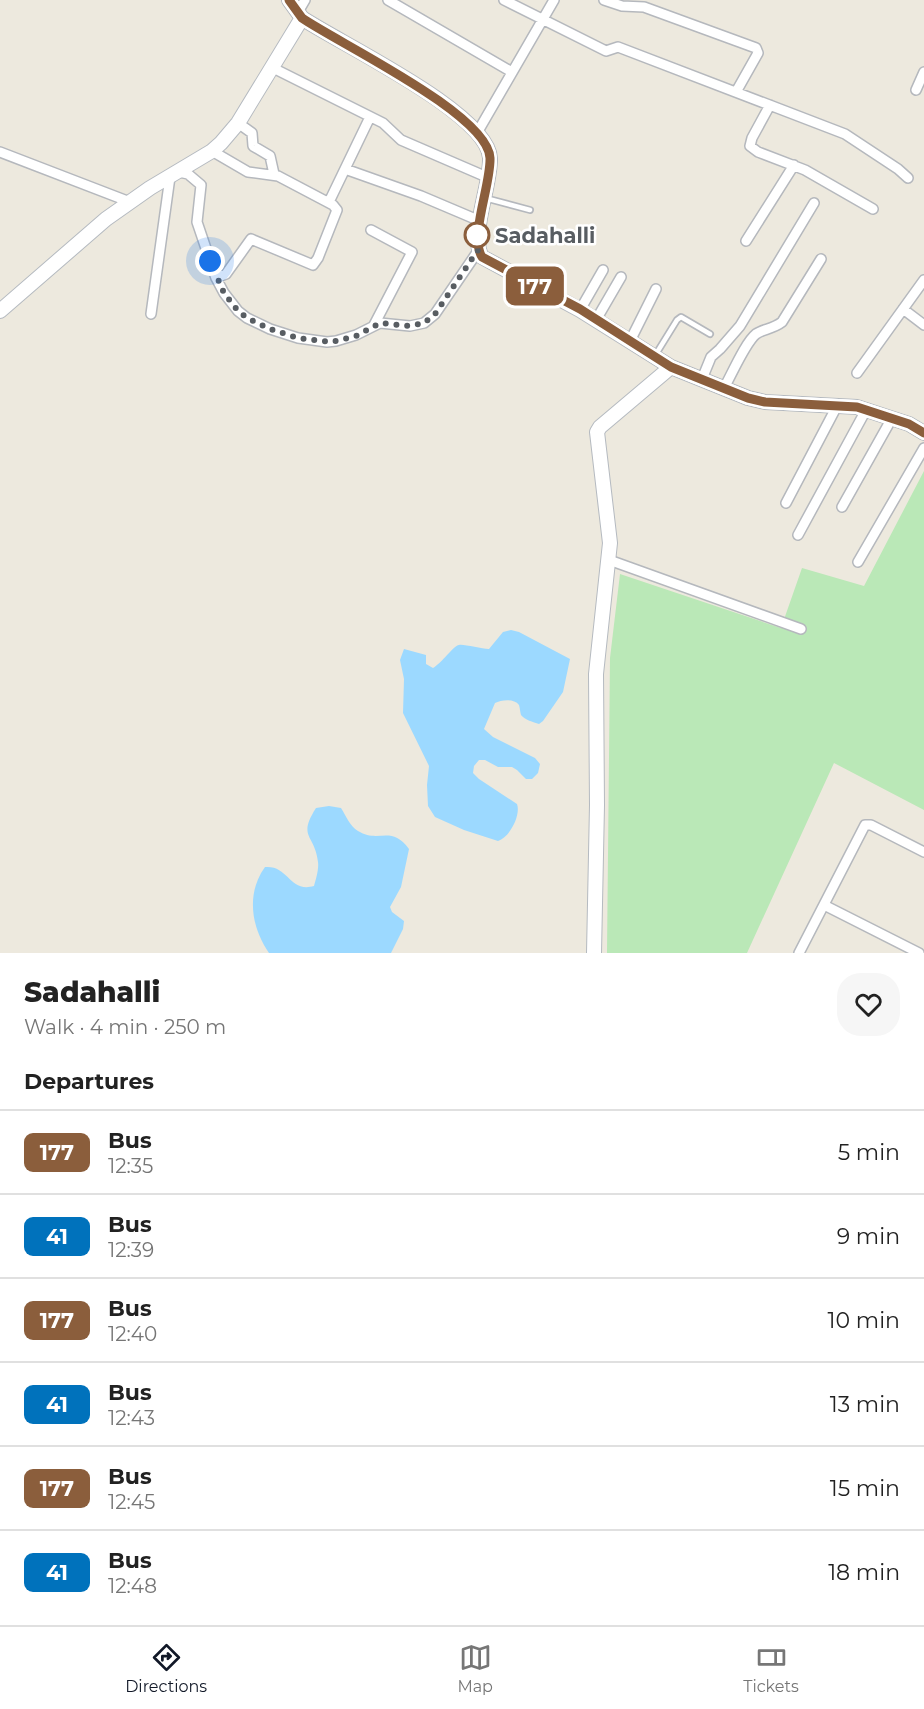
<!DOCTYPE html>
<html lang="en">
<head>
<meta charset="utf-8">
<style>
  :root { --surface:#fff; --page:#f6f6f6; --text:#222; --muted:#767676; --line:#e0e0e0; --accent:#111827 }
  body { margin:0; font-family:Montserrat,sans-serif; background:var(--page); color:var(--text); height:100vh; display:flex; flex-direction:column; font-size:22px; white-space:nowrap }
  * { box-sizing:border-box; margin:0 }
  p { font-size:20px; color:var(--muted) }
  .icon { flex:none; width:33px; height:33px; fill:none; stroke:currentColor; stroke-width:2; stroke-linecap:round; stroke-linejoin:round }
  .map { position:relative; height:953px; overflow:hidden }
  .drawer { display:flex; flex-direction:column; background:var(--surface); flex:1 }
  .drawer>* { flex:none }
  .badge { padding:0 12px; border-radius:9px; font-size:21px; line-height:39px }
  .you { position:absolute; width:30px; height:30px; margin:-15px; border:4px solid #fff; border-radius:50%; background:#1a73e8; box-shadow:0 0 0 9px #1a73e833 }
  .map>.badge { position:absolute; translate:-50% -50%; box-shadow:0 0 0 3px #fff }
  h2 { padding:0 24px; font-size:22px; line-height:54px }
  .round { display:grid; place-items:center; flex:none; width:63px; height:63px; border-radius:24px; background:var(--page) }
  .overview { display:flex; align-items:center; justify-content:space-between; height:102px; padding:0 24px }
  h1 { font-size:28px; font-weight:800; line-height:45px }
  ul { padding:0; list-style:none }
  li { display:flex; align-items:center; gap:18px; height:84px; padding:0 24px; border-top:2px solid var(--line) }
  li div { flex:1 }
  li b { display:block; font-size:22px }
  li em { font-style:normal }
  li .badge { min-width:66px; font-weight:700; text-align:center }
  .tabs { display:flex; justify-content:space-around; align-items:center; height:84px; border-top:2px solid var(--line); background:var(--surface); font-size:16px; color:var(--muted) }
  .tabs a { display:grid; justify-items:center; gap:3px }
  .tabs .on { color:var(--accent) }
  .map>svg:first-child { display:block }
  .green { fill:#bae8b7 }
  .water { fill:#9cd9ff }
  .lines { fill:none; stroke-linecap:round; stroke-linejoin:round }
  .lane-casing { stroke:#b5b8bd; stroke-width:8 }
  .street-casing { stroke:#b5b8bd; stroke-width:12 }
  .secondary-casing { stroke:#b5bac0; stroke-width:16 }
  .lane { stroke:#fff; stroke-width:4.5 }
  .street { stroke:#fff; stroke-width:9 }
  .secondary { stroke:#fff; stroke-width:14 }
  .line-casing { stroke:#fff; stroke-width:14 }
  .line { stroke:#8b5e3c; stroke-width:9 }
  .walk { stroke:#585d62; stroke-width:6; stroke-dasharray:0 10.8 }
  .stop-dot { fill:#fff; stroke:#8b5e3c; stroke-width:3 }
  .labels { text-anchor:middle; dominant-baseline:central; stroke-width:5; stroke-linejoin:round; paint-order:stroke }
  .stop-label { font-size:21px; font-weight:bold; fill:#585d62; stroke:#fff; text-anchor:start }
</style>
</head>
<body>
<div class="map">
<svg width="924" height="953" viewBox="0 0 924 953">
  <rect width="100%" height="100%" fill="#ede9de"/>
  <path class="green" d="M924,471v339l-90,-47 -87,190h-140l3,-295 10,-84 161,54 21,-60 62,18z"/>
  <path class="water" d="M511,630l8,2 51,27 -7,33 -20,29 -4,3c-6,-2 -14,-4 -18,-9 -1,-3 -1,-7 -2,-10 -5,-7 -18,-5 -24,-2l-11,26 9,8 42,21 5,6 -2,9 -6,6h-6l-9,-9 -5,-3h-14l-13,-7h-6l-5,6 -1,7 6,6 38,25c4,11 -7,33 -19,37l-34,-11 -29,-13 -7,-11 -1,-21 2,-19 -26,-53 1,-34 -4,-19 4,-11 22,6v9l7,4c9,-5 20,-22 26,-23 5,-1 22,4 30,4l14,-17z
    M329,806l12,2c5,8 9,18 17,23 21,13 33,-7 51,18l-8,38 -11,20 2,5 12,9 -1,8 -12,24h-122c-18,-26 -23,-60 -4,-86 24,-2 24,26 49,19 2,-7 5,-17 4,-24 -3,-28 -21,-24 -2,-54z"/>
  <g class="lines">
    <defs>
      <path id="lane" d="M485,198l45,12
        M656,354l21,-34 4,-3 29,17"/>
      <path id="street" d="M388,0l124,72
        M504,0l102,51 12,-4 227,87 53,35 10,9
        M604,0l18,6 22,1 112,41 2,5 -22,39
        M298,12l7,-12
        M271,67l112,56 18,17 88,38
        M916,90l8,-18
        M770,105l-18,33 -2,8 8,6 47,18 68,39
        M238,123l14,10 1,13 17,10 4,18
        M477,133l77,-133
        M212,151l36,21 30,4 55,29 4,5 -19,48 -5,7 -62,-26 -25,35 -10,4
        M0,152l130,50
        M345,169l76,27 59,25
        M179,172l9,2 13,11 -4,37 19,56 8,15 14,18 9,7 23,11 28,9 29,4 9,-1 20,-6 24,-12 30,3 14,-3 11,-9 43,-63
        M329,202l41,-85
        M371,230l41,22 -38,73
        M746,241l48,-76
        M903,309l21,16
        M580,310l23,-40
        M151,314l19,-137
        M596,320l25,-43
        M630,341l26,-52
        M857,373l67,-93
        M702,379l9,-22 9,-8 20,-23 74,-123
        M724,388c8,-14 21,-45 32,-54 7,-5 17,-5 26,-12l39,-63
        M786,503l51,-97
        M842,507l50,-89
        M798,535l68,-125
        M609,560l192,69
        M858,562l66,-114
        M824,905l95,48
        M799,953l66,-128h6l53,27"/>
      <path id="secondary" d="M289,0l13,18c37,25 186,95 188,140 1,27 -21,78 -8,99l98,53 91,57 77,31 17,4 92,5 52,17 15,9
        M0,311l106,-92 44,-31 62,-37 9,-8 17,-20 64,-105
        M594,953l3,-148 -1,-131 14,-131 -13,-111 3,-5 71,-60"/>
    </defs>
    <use href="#lane" class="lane-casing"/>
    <use href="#street" class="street-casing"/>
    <use href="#secondary" class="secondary-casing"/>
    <use href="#lane" class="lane"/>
    <use href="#street" class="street"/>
    <use href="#secondary" class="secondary"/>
  </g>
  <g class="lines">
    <defs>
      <path id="line" d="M289,0l13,18c36,25 186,96 188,140 1,27 -21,78 -8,99l98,52 91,58 77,31 17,4 92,5 52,17 15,9"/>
    </defs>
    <use href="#line" class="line-casing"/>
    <use href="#line" class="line"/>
    <path class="walk" d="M210,261l14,32 14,18 9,7 23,11 28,9 33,4 25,-6 24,-13 30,3 14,-3 11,-9 43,-64 -1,-15"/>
  </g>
  <circle class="stop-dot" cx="477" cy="235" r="12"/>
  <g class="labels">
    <g class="stop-label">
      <text x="495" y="235">Sadahalli</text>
    </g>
  </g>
</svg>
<div class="you" style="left:210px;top:261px"></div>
<b class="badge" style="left:535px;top:286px;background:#8b5e3c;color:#fff">177</b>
</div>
<section class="drawer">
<div class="overview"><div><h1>Sadahalli</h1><p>Walk · 4 min · 250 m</p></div><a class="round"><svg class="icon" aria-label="heart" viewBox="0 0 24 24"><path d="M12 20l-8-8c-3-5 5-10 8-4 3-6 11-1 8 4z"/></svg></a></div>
<h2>Departures</h2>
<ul>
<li><span class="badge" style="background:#8b5e3c;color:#fff">177</span><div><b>Bus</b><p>12:35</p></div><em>5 min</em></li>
<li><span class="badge" style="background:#0072bc;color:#fff">41</span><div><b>Bus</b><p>12:39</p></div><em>9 min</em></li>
<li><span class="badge" style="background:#8b5e3c;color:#fff">177</span><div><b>Bus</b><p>12:40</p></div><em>10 min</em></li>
<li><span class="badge" style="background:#0072bc;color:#fff">41</span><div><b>Bus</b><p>12:43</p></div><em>13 min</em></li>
<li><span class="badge" style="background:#8b5e3c;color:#fff">177</span><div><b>Bus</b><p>12:45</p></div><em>15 min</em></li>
<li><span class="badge" style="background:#0072bc;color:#fff">41</span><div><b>Bus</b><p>12:48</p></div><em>18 min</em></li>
</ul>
</section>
<nav class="tabs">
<a class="on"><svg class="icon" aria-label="directions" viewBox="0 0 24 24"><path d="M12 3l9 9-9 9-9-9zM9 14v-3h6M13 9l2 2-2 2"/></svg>Directions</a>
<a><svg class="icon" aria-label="map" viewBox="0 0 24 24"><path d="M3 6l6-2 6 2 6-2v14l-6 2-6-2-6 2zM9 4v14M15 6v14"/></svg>Map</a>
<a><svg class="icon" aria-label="tickets" viewBox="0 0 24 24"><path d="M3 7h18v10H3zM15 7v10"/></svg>Tickets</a>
</nav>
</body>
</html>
